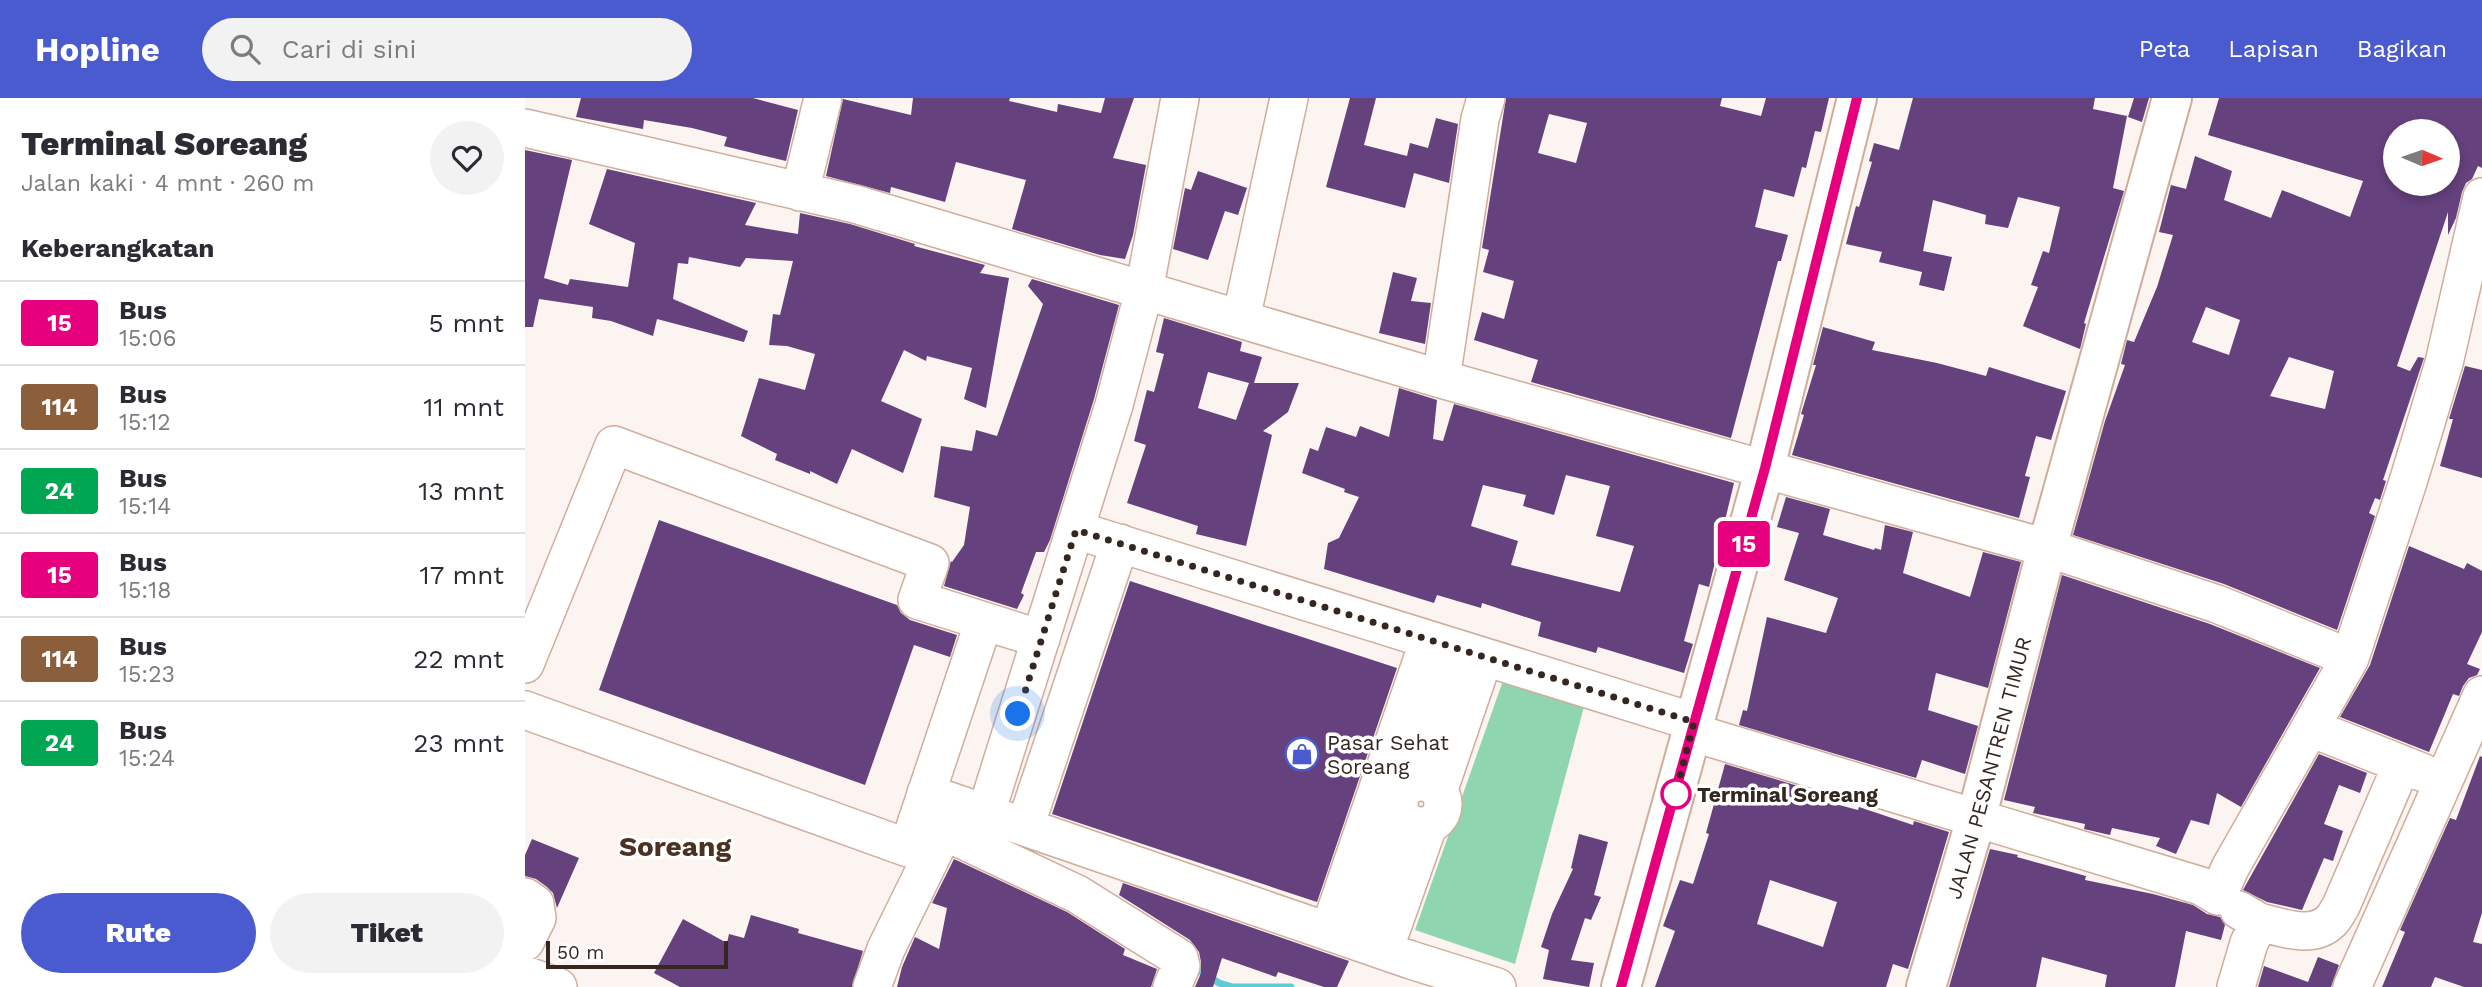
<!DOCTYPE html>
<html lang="id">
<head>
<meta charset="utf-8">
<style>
  :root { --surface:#fff; --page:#f2f2f3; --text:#2b2b33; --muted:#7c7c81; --line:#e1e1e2; --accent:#4a5acf }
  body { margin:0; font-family:"Work Sans",sans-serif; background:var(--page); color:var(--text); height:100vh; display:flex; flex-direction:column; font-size:26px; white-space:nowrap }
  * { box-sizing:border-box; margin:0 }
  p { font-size:23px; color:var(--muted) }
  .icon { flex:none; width:38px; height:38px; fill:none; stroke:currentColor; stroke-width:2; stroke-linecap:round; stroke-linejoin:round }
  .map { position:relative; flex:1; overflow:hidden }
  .details { display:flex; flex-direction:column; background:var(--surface); width:525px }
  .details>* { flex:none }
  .badge { padding:0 14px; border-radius:5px; font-size:24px; line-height:46px }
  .needle { width:46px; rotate:92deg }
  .controls { position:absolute; left:1858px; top:21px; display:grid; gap:14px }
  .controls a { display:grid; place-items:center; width:77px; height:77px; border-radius:50%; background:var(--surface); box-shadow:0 4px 10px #0003; font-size:35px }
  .scale { position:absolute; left:21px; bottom:18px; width:182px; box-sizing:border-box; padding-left:7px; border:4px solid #352720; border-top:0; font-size:19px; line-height:24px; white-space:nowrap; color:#352720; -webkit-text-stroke:5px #fff; paint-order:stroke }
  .you { position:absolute; width:35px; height:35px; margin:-18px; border:5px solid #fff; border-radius:50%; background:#1a73e8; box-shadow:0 0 0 10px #1a73e833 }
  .map>.badge { position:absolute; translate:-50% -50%; box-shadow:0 0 0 4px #fff }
  h2 { padding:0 21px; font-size:26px; line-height:63px }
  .round { display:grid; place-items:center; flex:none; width:74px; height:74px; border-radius:37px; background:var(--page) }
  .headline { display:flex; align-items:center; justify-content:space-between; height:119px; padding:0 21px }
  h1 { font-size:33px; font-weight:800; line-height:52px }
  .primary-button { display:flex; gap:14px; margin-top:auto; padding:14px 21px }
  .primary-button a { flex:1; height:80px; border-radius:42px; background:var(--accent); color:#fff; font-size:28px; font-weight:800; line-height:80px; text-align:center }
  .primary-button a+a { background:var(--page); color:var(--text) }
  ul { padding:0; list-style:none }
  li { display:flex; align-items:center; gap:21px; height:84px; padding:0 21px; border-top:2px solid var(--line) }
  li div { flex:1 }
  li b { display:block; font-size:26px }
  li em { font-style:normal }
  li .badge { min-width:77px; font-weight:700; text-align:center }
  header { display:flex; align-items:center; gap:42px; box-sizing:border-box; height:98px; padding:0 35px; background:var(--accent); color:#fff }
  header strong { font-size:33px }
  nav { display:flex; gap:38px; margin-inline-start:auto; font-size:24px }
  .search { width:490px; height:63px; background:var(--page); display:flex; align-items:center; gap:18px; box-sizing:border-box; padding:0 24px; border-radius:38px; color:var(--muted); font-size:26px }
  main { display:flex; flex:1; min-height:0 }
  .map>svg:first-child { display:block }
  .green { fill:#8fd5b0 }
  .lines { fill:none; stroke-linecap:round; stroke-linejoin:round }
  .stream { stroke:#5cccd7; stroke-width:7 }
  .building { fill:#65417d; fill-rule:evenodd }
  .minor-casing { stroke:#d0ad9b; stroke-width:40 }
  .major-casing { stroke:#d0ad9b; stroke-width:42 }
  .minor { stroke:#fff; stroke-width:37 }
  .major { stroke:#fff; stroke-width:38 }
  .line-casing { stroke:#fff; stroke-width:16 }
  .line { stroke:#e6007e; stroke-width:10 }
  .walk { stroke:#352720; stroke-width:7; stroke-dasharray:0 12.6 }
  .stop-dot { fill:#fff; stroke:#e6007e; stroke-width:3.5 }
  .labels { text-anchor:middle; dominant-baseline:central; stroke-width:7; stroke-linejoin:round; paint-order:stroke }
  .poi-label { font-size:21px; fill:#352720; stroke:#fff; text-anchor:start }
  .street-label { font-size:21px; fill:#352720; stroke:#fff }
  .stop-label { font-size:21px; font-weight:bold; fill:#352720; stroke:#fff; text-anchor:start }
  .district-label { font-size:28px; font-weight:bold; fill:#4c3021; stroke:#fff }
</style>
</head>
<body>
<header>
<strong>Hopline</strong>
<div class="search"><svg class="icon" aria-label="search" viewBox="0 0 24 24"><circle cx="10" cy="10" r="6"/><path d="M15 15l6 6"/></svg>Cari di sini</div>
<nav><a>Peta</a><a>Lapisan</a><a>Bagikan</a></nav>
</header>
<main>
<section class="details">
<div class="headline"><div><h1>Terminal Soreang</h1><p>Jalan kaki · 4 mnt · 260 m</p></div><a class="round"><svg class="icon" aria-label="heart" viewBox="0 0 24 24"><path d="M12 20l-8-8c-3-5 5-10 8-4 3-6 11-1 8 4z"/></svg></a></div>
<h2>Keberangkatan</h2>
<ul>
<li><span class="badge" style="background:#e6007e;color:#fff">15</span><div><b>Bus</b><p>15:06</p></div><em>5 mnt</em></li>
<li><span class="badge" style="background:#8b5e3c;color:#fff">114</span><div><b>Bus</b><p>15:12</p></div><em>11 mnt</em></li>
<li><span class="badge" style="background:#00a651;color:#fff">24</span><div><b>Bus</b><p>15:14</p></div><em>13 mnt</em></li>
<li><span class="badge" style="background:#e6007e;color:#fff">15</span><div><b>Bus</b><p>15:18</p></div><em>17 mnt</em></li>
<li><span class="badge" style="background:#8b5e3c;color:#fff">114</span><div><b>Bus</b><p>15:23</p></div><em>22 mnt</em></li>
<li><span class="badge" style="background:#00a651;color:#fff">24</span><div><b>Bus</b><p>15:24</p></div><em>23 mnt</em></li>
</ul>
<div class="primary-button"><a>Rute</a><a>Tiket</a></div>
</section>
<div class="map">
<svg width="1957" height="889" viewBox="0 0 1957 889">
  <rect width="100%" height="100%" fill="#fcf4f0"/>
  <path class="green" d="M980,577l80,28 -70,261 -100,-34z"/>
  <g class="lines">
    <path class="stream" d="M667,868l27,17 14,4h58"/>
  </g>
  <path class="building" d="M56,0h172l45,12 -12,51 -62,-15 3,-9 -35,-9 -48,-8 -1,9 -67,-12z
    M388,0h97l-1,3 48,11 1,-8 43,9 4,-15h29l-21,60 33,7 -13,70 -8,24 -25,-4 -88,-26 14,-49 -70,-18 -11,40 -54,-15 -1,6 -64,-17 17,-77 68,16z
    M825,0h26l-12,47 43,11 3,-13 18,5 8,-30 22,6 -9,59 -35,-10 -9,35 -79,-21z
    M981,0h216l-2,8 41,10 5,-18h63l-8,34 -6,-1 -9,37 -4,-1 -8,30 -30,-8 -9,38 33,8 -7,26h-3l-47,177 -200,-56 7,-22 -64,-20 8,-28 22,7 10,-38 -31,-9 6,-22 -7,-2zM1024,16l38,9 -11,40 -38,-10z
    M1388,0h182l-2,11 34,7 -14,72 11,3 -40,132 2,1 -6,25 -57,-23 15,-39 -7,-2 12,-34 6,2 11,-46 -42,-10 -10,31 -23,-4 1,-9 -53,-15 -10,51 29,6 -8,34 -25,-6 3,-13 -43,-10 3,-10 -36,-8 10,-38 3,1 13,-45 -3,-1 5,-18 25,7z
    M1609,0h15l-7,24 -14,-5z
    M1694,0h263v70l-4,-2 -6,13 -6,4 -4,9 -6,26 -8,17v-23l-51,154 13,5 8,-14 6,1 -41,122 3,1 -6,19 -5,-2 -6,15 6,3 -38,114 -113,-46 -151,-49 32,-114 20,-56 -4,-1 6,-24 7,2 23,-55 16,-52 -14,-3 12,-47 15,4 9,-33 37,15 -8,29 47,18 11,-28 68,27 13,-36 -155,-46zM1871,33h52v53h-52zM1681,209l34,13 -11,35 -37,-13zM1764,259l45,14 -9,38 -55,-13z
    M0,52l47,10 -28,118 24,7 2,-6 58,8 7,-44 -46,-19 18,-55 149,34 -11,22 53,9 2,-21 50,11 65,20 -1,2 71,19 -5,8 29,5 -23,130 -22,-9 8,-31 -45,-12 -1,5 -22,-11 -23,51 41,18 -19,54 -51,-24 -15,35 -27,-13v3l-35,-14 2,-6 -36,-18 18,-58 46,12 10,-36 -28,-8 -18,-1 4,-31 7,1 13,-54 -47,-3 -6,9 -51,-10 -1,7 -10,-1 -5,36 75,32 -4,11 -87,-23 -4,17 -42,-15 -19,-3 1,-11 -54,-8 -6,28h-8z
    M673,73l49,17 -9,27 -13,-4 -17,49 -35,-11 12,-61 6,2z
    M868,174l24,6 -6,23 20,2 -6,41 -46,-11z
    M507,181l87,26 -25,94 -44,141 -6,12h-8l-15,41 3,2 -7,14 -73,-23 7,-25 1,1 12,-17 6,-38 -36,-10 7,-51 31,5 4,-21 21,6 46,-132 -15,-18z
    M639,220l78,24 -2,9 22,6 -8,26h45l-11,29 -25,19 9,4 -26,111 -50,-12 2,-8 -71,-23 19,-58 -12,-4 13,-51 7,2 10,-38 -8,-2zM683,274l41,11 -13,37 -38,-12z
    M1298,229l52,15 -3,8 65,13 49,13 3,-9 77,24 -15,49 -15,-4 -11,40 5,1 -11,41 -227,-63 12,-40 -3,-1 15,-49h-3z
    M1940,268l17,4v108l-42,-12 13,-47h-4z
    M874,290l38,12 -4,39 10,2 11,-37 280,79 -25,104 -10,-3 -15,57 9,3 -9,29 -86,-26 -2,6 -58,-17 3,-14 -59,-19 -1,5 -44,-13 -3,8 -110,-34 4,-26 11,-5 20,-41 -15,-5 1,-3 -43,-16 8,-25 8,3 8,-24 30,10 4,-11 29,11zM1041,377l44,11 -14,50 38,10 -14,46 -109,-27 7,-24 -47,-15 12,-41 43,10 -3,11 31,9z
    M1261,399l44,12 -7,26 51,15 1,-2 6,2 4,-25 28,7 -10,41 67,24 13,-45 38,10 -33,126 -52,-15 -8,37 50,16 -13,48 -43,-14 -6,18 -177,-53 4,-15 4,1 20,-94 59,16 12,-35 -54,-18 15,-47 -22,-6z
    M134,422l238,85 4,8 9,7 47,15 -7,22 -36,-12 -49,140 -266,-95z
    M1884,448l55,23 3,-6 15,8v61l-15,32 13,5 -3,6 -8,3 -6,8 -4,10 -6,-2 -24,58 -89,-35 30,-52z
    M1537,477l148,49 110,44 -79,139 -24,-14 -8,32 -18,-5 -15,34 -20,-8 4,-8 -48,-10 -2,7 -26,-6 1,-5 -52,-11 2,-6 -31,-7z
    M605,483l267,87 -80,234 -265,-88z
    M1794,656l48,19 -7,20 -21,-8 -15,39 19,7 -10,30 -9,-3 -22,52 -35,-8 -24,-12z
    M1955,658l2,1v156l-9,29 9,2v43h-18l-29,-10 -4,10h-49l23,-55 -5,-2 50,-112 6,2z
    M1200,666l100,30 -1,7 34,9 1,-3 54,18 1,-4 35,11 -41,137 -15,-5 -7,23h-231l20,-56 -12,-5 17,-46 13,4 16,-50 -3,-1zM1245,782l67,22 -14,45 -66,-23z
    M1054,736l29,8 -14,53 7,2 -10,23 -6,-2 -14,42 23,3 -5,24 -46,-8 6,-29 -8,-3 11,-33 21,-45 -2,-1z
    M7,741l47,19 -22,50 -4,-15 -6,-6 -11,-8 -11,-3v-21z
    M1465,751l28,6 -1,2 69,19 -1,4 68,14 40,11 14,9 13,3 5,8 -4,15 -35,-9 -11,56h-70l2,-12 -65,-18 -6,30h-87z
    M429,761l113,53 58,37 -2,6 34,14 -6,18h-254l5,-20 13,-30 24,12 8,-41 -15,-5z
    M598,785l226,78 -12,26h-13l-46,-15 -2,5 -54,-19 -9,29h-18l6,-14v-11l-2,-10 -9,-12 -71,-45z
    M226,817l48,14 -1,4 65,18 -11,36h-172l-26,-14 29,-54 44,24 2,-9 15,4z
    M1793,859l21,8 -8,22h-73l6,-21 44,16z"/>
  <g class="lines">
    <defs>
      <path id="minor" d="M0,30l330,76 586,175 606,169 170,56 133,54
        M275,94l23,-94
        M716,221l48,-221
        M916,281l39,-260 6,-21
        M551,432l618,192
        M0,566l89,-219 316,118 -13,37 124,39
        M0,612l383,138 76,-227
        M1786,630l113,45
        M1166,634l510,154 17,10 12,-28 120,-210 58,-176 36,-119 38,-166
        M874 706a22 22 0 1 1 44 0a22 22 0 1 1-44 0Z
        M884,687l47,-137
        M914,691l45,-132
        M401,695l485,167 86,27
        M461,715l128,-408 30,-114 36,-193
        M500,729l95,-284
        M0,799l10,7 2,14 -12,24
        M1734,824c22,5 53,18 72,-1 4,-4 7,-10 10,-15l61,-142
        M804,833l100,-291
        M831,843l45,-127
        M859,852l44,-124
        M0,877l33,12
        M347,889l14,-38 56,-114 6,-2 129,61 102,64 2,8 -9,21
        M1711,889l13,-44 10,-21 -20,-12
        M1827,889l130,-292"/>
      <g id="major">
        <path d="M1096,889l144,-519 92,-370"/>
        <path id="s1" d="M1401,889l50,-168 71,-271 125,-450"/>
      </g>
    </defs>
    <use href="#minor" class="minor-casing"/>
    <use href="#major" class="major-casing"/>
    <use href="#minor" class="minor"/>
    <use href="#major" class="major"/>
  </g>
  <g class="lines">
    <defs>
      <path id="line" d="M1096,889l144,-519 92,-370"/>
    </defs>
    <use href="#line" class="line-casing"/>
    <use href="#line" class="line"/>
    <path class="walk" d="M493,616l58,-184 618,192 -21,82 3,-10"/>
  </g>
  <defs>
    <symbol id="shop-ring" viewBox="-11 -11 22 22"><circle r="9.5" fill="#fff" stroke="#4a5acf" stroke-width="1.5"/><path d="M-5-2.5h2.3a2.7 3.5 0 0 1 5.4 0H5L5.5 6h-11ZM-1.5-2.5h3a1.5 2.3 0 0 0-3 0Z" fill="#4a5acf"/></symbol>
  </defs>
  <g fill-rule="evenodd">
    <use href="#shop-ring" x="758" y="637" width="38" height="38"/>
  </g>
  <circle class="stop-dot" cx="1151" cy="696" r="14"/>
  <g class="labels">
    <g class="poi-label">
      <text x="802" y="644">Pasar Sehat<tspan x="802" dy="24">Soreang</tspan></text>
    </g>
    <g class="street-label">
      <text stroke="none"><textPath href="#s1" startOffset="228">JALAN PESANTREN TIMUR</textPath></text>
    </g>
    <g class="stop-label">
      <text x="1172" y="696">Terminal Soreang</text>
    </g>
    <g class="district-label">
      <text x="150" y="748">Soreang</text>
    </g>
  </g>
</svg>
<div class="controls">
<a><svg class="needle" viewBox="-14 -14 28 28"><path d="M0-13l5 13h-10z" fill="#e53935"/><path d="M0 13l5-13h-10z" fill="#7c7c81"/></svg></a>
</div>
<div class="scale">50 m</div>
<div class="you" style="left:493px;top:616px"></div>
<b class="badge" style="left:1219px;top:446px;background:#e6007e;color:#fff">15</b>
</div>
</main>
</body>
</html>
